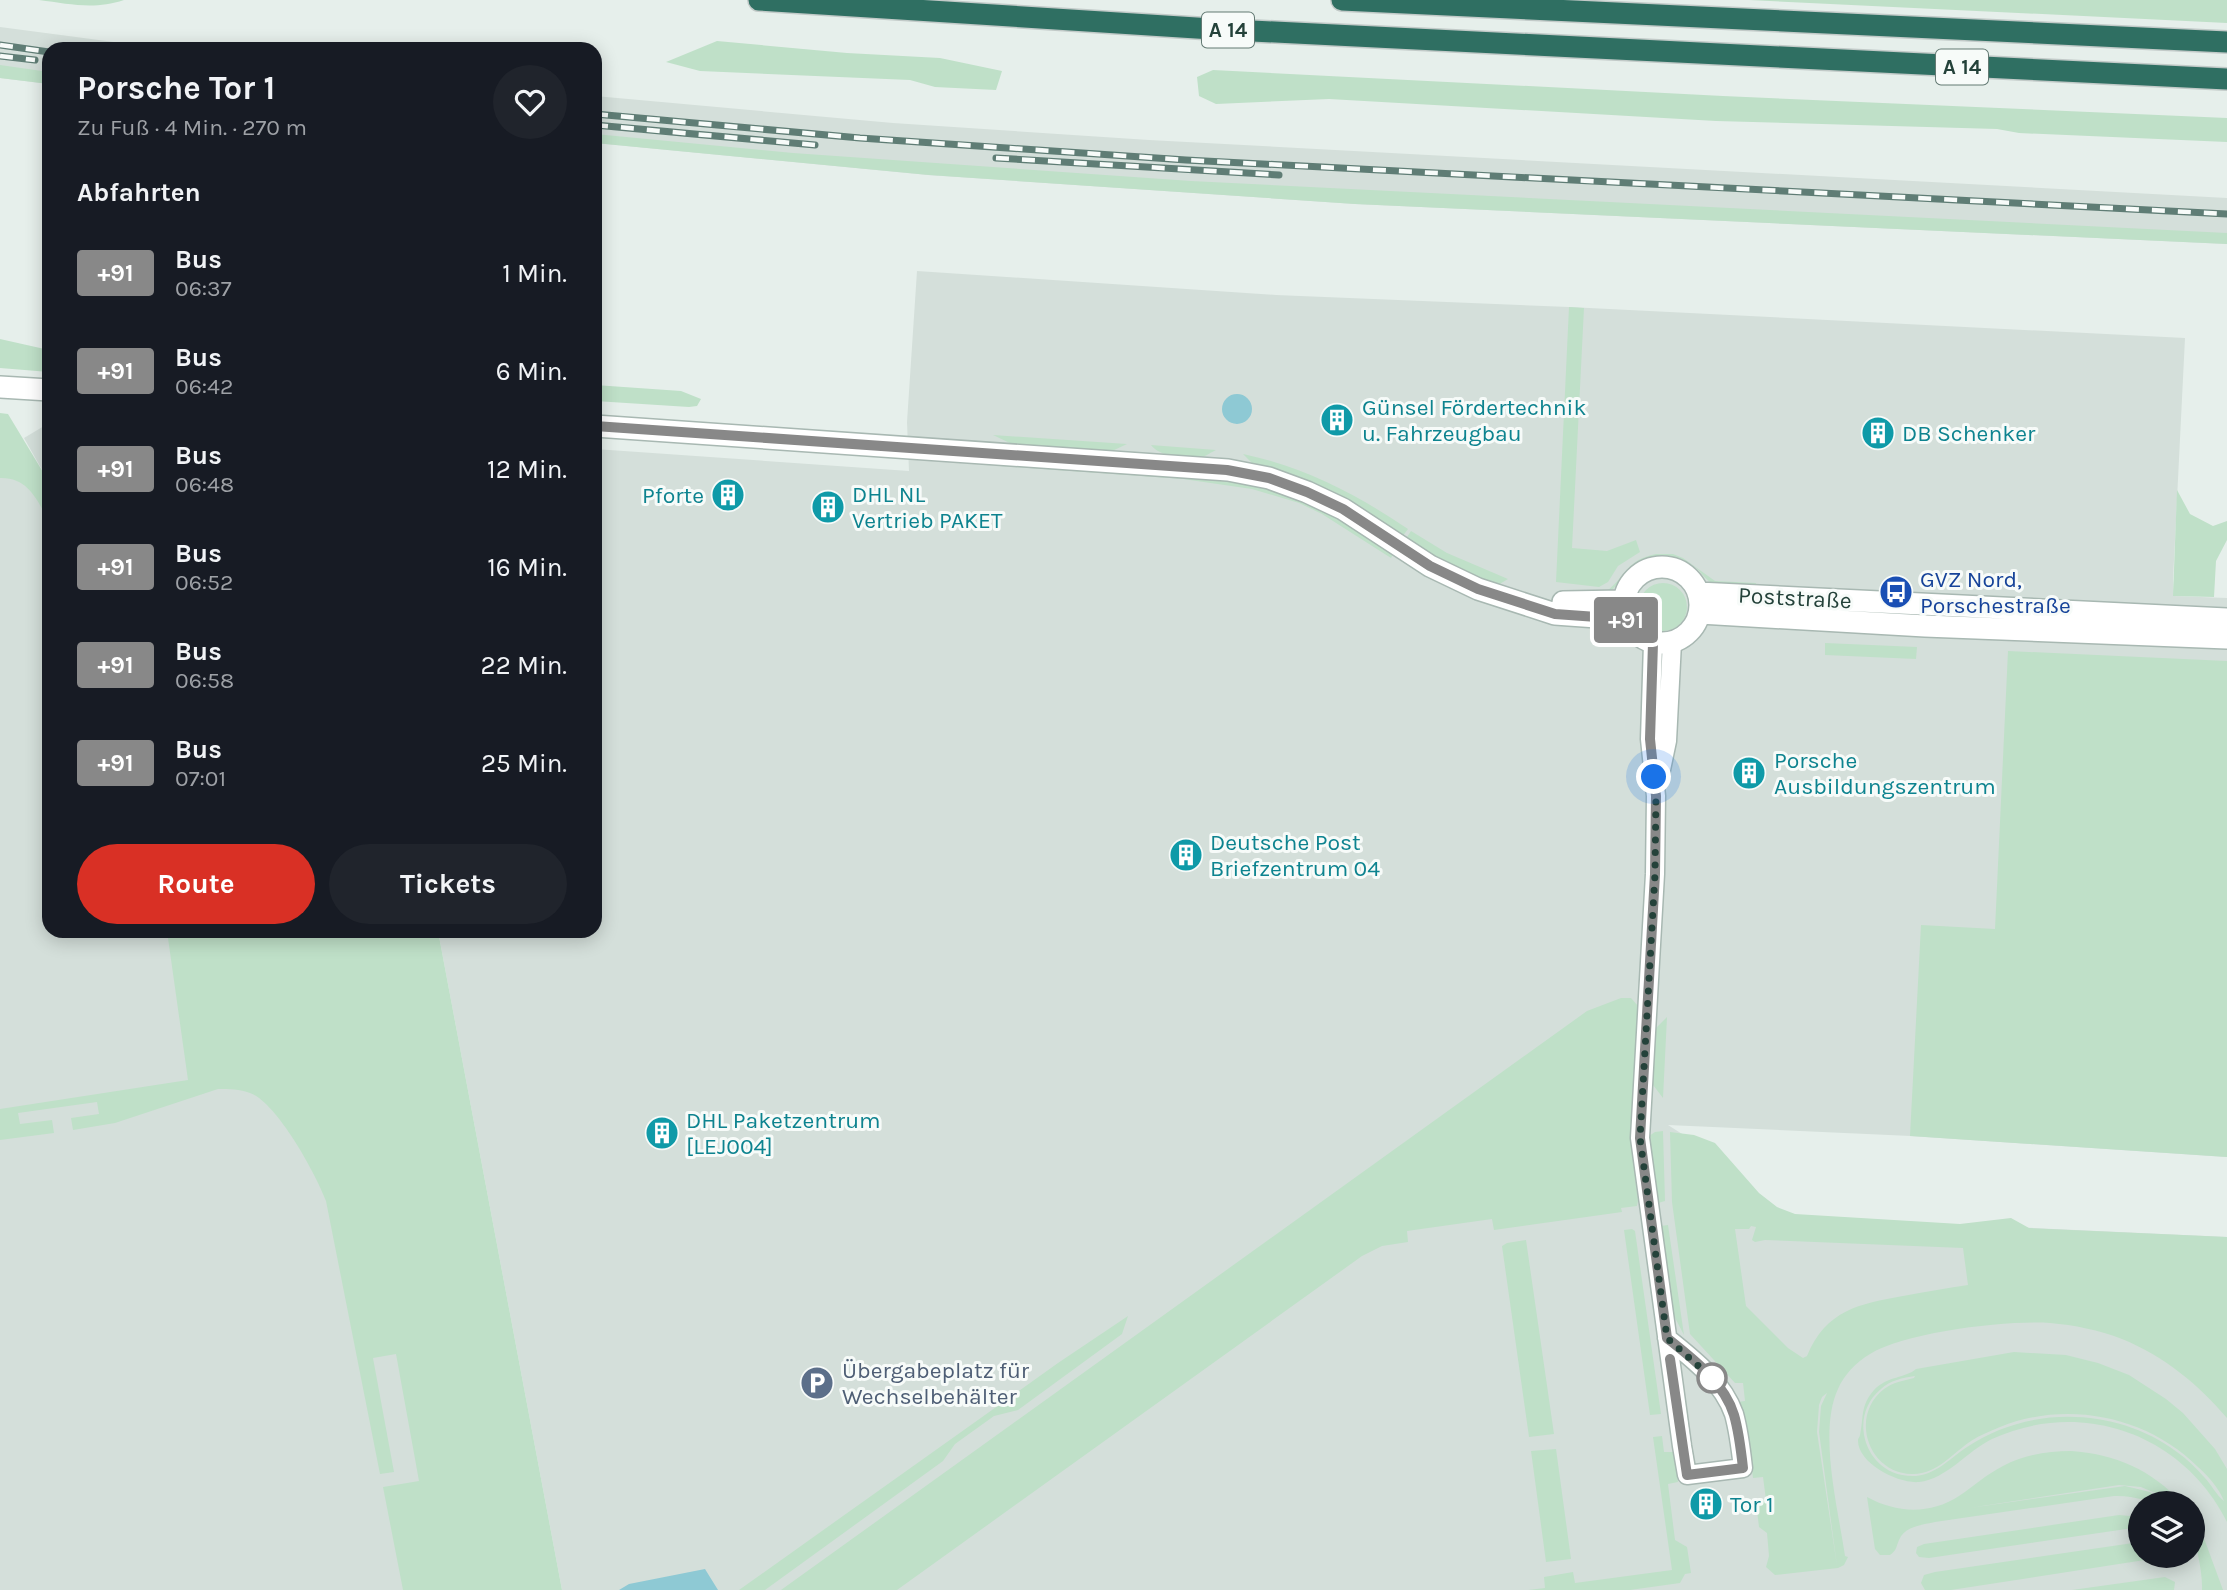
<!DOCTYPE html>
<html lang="de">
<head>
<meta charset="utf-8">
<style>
  :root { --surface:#171b24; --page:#20242c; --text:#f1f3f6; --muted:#9ea1a6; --accent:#d93025 }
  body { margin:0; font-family:Karla,sans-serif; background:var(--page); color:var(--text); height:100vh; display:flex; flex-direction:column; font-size:26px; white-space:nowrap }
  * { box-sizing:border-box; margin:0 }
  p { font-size:23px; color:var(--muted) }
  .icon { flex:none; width:38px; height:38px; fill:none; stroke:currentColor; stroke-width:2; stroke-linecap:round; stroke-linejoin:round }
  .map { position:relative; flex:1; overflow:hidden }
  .sheet { position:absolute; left:42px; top:42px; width:560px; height:896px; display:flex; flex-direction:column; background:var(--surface); border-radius:21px; box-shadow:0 4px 18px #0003 }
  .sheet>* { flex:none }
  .badge { padding:0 14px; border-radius:5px; font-size:24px; line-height:46px }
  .tools { position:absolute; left:2128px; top:1491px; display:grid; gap:14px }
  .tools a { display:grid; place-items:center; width:77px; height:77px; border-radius:50%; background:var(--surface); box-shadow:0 4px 18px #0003; font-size:35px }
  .you { position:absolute; width:35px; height:35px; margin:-18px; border:5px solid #fff; border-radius:50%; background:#1a73e8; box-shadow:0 0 0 10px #1a73e833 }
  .map>.badge { position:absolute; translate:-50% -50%; box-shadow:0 0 0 4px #fff }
  h2 { padding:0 35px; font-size:26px; line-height:63px }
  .round { display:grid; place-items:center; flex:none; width:74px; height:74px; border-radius:37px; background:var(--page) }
  .summary { display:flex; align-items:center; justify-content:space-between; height:119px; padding:0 35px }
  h1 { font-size:33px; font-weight:700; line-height:52px }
  .primary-button { display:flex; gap:14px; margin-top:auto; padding:14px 35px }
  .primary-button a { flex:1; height:80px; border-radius:42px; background:var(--accent); color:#fff; font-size:28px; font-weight:700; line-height:80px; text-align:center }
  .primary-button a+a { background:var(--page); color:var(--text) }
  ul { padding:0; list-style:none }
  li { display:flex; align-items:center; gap:21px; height:98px; padding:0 35px }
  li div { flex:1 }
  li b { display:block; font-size:26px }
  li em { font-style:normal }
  li .badge { min-width:77px; font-weight:700; text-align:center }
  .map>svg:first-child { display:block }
  .built { fill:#d4dfda; fill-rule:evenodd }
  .green { fill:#bfe0c8; fill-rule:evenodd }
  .water { fill:#8ec9d4 }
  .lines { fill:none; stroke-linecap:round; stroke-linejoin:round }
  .minor-casing { stroke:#a8b8b2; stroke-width:21 }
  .tertiary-casing { stroke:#a8b8b2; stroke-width:24 }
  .motorway-casing { stroke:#c2cac8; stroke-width:24 }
  .minor { stroke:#fff; stroke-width:18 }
  .tertiary { stroke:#fff; stroke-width:21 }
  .motorway { stroke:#2f6f62; stroke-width:21 }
  .rail-casing { stroke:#5f7d75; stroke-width:7 }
  .rail { stroke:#f7fbf9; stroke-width:4.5; stroke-dasharray:13; stroke-linecap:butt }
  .line-casing { stroke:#fff; stroke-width:16 }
  .line { stroke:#888; stroke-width:10 }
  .walk { stroke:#24423a; stroke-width:7; stroke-dasharray:0 12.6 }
  .stop-dot { fill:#fff; stroke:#888; stroke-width:3.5 }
  .labels { text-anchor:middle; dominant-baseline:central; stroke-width:6; stroke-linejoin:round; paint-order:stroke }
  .shield { fill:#f7fbf9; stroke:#637a73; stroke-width:2 }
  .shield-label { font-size:21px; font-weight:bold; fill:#24423a }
  .culture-label { font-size:23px; fill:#0d838f; stroke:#f7fbf9; text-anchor:start }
  .transit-label { font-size:23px; fill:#164399; stroke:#f7fbf9; text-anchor:start }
  .street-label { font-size:23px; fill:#24423a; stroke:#f7fbf9 }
  .service-label { font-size:23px; fill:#4e5e75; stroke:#f7fbf9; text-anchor:start }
</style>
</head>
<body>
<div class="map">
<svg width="2227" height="1590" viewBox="0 0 2227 1590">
  <rect width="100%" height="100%" fill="#e6efeb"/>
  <path class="built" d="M0,27l167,22h-118v35l-49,-6z
    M595,96l298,27 256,17 1078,58v46l-872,-40 -427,-29 -333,-32z
    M917,271l359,24 293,12 616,31 -12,242 1,16 53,2v559l-316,-21 -243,-11 47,30 13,59 499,23v353h-1665l-124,-659h157v-482l314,22 -2,-49zM2140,1503h53v53h-53z
    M49,423v59l-25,-44z
    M26,464l23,40v427h329l118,659h-496v-1122z"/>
  <path class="green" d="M39,0h85c-30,10 -54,4 -85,0z
    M1749,0h478v23z
    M717,41l130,12 93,5 62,13 -6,19 -61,-3 -25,-7 -210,-9 -34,-9z
    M0,65l49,7v12l-49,-6z
    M1213,70l510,26 504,22v24l-208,-9 -22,-4 -281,-8 -387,-22 -113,5 -17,-8 -2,-19z
    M595,134l198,19 398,28 1036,52v11l-872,-40 -426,-29 -334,-32z
    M1569,307l15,1 -12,240 35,3 29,-11 4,12 -22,14 -10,16 -9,5 -43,-5z
    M0,339l49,11v22l-49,-4z
    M595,385l86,6 20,8 -4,7 -8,1 -94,-6z
    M0,413l8,1 41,68v39c-12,-21 -21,-44 -49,-43z
    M993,435l134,9 -17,8 -96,-7z
    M1151,445l65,5c-5,2 -10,7 -16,7 -14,2 -40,0 -49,-12z
    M1243,454c62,13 113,40 165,75l-6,8 -147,-71z
    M1004,464l209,12 62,14 50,19 69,44 -3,5 -69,-44 -23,-11 -47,-14 -69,-10 -182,-13z
    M2177,490l13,24 23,12 14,-5v19l-11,21 -2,36 -41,-1z
    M1411,531l36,22 61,26 -10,6 -40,-15 -53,-30z
    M1656,554h17l10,4 32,23 41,2 -1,5c-12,-1 -26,0 -38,-3 -10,-2 -14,-11 -21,-17 -18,-15 -42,-15 -61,-3 -12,7 -16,20 -26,28l-2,-2c20,-16 19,-31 49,-37z
    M1639 607a24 24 0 1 1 48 0a24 24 0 1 1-48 0Z
    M1825,643l92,4 -1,12 -91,-4z
    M2008,651l219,10v496l-317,-21 11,-211 74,4z
    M167,931h271l124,659h-159l-20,-103 36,-6 -23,-127 -23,4 21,114 -14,2 -54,-273c-10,-27 -49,-98 -76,-108 -10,-4 -21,-4 -32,-4l-103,34 -42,7 -2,-12 28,-4 -2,-12 -79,11 2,11 32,-4 2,13 -54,7v-31l188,-29z
    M1621,998h10l7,8c-3,66 -10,130 0,195l-1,5 -16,2 1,4 -128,18 -2,-11 -85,12 1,11 -26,4 -20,10 -465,334h-116l806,-579z
    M1667,1017l-4,81 -13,-17 3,-50z
    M1663,1131l2,70 -7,2 -9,-67 6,-4z
    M1670,1132l24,3 21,8 44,50 18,14 18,7 165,10 51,-6 18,10 198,9v181c-29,-34 -63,-62 -105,-79 -23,-9 -48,-14 -72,-16 -43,-3 -144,9 -180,31 -14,8 -26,21 -32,35 -20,43 0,119 7,167l3,1 -4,8 -6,3 -63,7 -9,-8 3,-11 -2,-23 -8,-6 -3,-25 10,-2 -3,-23 -10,1 -8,-59 -7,-17 7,-1 -2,-18h-8l-45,-49 -18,-132zM1751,1226l5,1 -4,13 3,2 10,-2 198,8 5,37c-22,3 -43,7 -65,11 -44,8 -77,14 -96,60l-4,2 -15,-10 -42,-42 -11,-77h14zM1827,1393l-6,13 -2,26 18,134 -20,-134 2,-27 3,-8z
    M1668,1225l16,110 -11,-21 -12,-88z
    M1632,1229l3,2 26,183 -11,1 -26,-185z
    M1526,1240l28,194 -25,3 -27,-191 5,-3z
    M1128,1316l-6,18 -104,76 -24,6 -39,28 -12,17 -178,129h-26l319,-227z
    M2014,1352l52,3 32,8 31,12 37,24 17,14 32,36 12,20v53c-44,-88 -145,-124 -235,-83 -25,12 -45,40 -73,43 -21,2 -62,-19 -61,-42 0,-2 2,-3 2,-5 4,-18 0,-29 14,-45 13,-14 32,-12 42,-21zM1915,1376l-1,2c-11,3 -21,4 -30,11 -35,27 -16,84 28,85 24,1 41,-21 59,-33 9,-6 20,-10 29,-14 67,-27 147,-11 198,40 10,9 21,21 26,34 -7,-5 -13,-17 -20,-24 -8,-9 -17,-18 -27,-25 -60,-45 -148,-47 -210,-5 -21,14 -36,34 -65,28 -39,-8 -53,-60 -21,-86 9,-9 22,-11 34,-13z
    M1662,1436l2,16h9l5,30 -10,2 7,56 12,7 4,26 -6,1 -5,9 -50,7h-102l17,-2 -1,-11 29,-5 2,11 97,-13 -19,-133z
    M1556,1449l15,110 -25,3 -15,-111z
    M2071,1451c44,3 81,19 111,52h-11l-11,-8 -19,-8 -22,-2 -150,23 156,-22 25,6 18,11c-19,0 -34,-8 -54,-7l-179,26c-13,3 -30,4 -36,18 -3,7 -2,10 -9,15h-10l-5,-6 -8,-52c29,16 63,18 92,-1 15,-10 28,-22 44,-30 21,-11 45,-15 68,-15z
    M2119,1515l21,2v10l-211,31 -10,-1 -3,-4 1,-6 7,-3z
    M2193,1518l12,23 18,49h-21c1,-24 -9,-48 -9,-72z
    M2140,1542v14h24v1l-213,33h-26l-4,-7 3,-8 11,-3z
    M2165,1577l10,5 -1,8h-102z"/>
  <path class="water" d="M1222 409a15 15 0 1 1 30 0a15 15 0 1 1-30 0Z
    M705,1569l13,21h-99l10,-6z"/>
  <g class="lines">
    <defs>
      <path id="minor" d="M1653,643l-3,96 6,57 -1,78 -15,264 42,308 5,29 56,-7c-2,-18 -4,-36 -9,-54 -11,-32 -42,-56 -67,-76
        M1659,779l8,-38 5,-99"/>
      <path id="tertiary" d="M0,387l49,3
        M595,426l633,44 41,8 38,14 36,17 87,57 48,23 77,25 70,5
        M1624 605a38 38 0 1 1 76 0a38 38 0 1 1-76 0Z
        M1698,593l529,26
        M1563,602l60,-1
        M1700,613l225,13 302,12"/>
      <path id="motorway" d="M759,0l453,29 1015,50
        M1342,0l885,42"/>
    </defs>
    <use href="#minor" class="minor-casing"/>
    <use href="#tertiary" class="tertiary-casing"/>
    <use href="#motorway" class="motorway-casing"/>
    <use href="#minor" class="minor"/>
    <use href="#tertiary" class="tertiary"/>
    <use href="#motorway" class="motorway"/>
    <defs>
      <path id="rail" d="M0,45l49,7
        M0,56l35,4
        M595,114l265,24 326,22 1041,54
        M595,125l220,20
        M996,158l283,17"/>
    </defs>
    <use href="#rail" class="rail-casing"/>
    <use href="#rail" class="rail"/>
  </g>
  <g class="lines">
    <defs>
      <path id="line" d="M595,426l632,44 42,8 38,14 36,17 87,57 48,23 77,25 70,5 16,18 12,6 -3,96 6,57 -1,78 -15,264 27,200c25,20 57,44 67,77 5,17 7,35 9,53l-56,7 -17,-116"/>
    </defs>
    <use href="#line" class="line-casing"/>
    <use href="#line" class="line"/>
    <path class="walk" d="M1654,777l2,19 -1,78 -15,264 27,200 45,40"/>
  </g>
  <defs>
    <symbol id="building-disc" viewBox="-11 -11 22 22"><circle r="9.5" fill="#0f9aa8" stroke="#f7fbf9"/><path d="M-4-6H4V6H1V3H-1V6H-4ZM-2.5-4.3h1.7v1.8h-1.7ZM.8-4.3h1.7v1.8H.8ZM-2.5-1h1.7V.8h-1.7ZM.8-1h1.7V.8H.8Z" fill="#fff"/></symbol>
    <symbol id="bus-disc" viewBox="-11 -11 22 22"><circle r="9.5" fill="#1a4fb4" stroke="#f7fbf9"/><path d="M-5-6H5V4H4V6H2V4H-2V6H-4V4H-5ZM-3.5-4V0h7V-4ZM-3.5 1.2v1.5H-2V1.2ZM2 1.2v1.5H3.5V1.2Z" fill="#fff"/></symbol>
    <symbol id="parking-disc" viewBox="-11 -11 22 22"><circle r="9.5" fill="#5c6f8a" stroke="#f7fbf9"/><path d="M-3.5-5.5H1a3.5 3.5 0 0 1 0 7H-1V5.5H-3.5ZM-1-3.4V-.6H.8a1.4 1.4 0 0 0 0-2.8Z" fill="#fff"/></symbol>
  </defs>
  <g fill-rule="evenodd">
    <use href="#building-disc" x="1318" y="401" width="38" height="38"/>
    <use href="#building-disc" x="1859" y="414" width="38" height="38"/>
    <use href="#building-disc" x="709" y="476" width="38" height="38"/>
    <use href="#building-disc" x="809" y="488" width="38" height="38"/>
    <use href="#bus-disc" x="1877" y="573" width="38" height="38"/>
    <use href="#building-disc" x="1730" y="754" width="38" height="38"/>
    <use href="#building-disc" x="1167" y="836" width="38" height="38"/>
    <use href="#building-disc" x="643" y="1114" width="38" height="38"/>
    <use href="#parking-disc" x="798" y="1364" width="38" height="38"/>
    <use href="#building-disc" x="1687" y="1485" width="38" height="38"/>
  </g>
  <circle class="stop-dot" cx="1712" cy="1378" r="14"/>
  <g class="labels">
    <g class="shield">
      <rect x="1202" y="12.5" width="52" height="35" rx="5"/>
      <rect x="1936" y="49.5" width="52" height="35" rx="5"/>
    </g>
    <g class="shield-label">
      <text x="1228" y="30">A 14</text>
      <text x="1962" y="67">A 14</text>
    </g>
    <g class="culture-label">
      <text x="1362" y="407">Günsel Fördertechnik<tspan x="1362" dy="26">u. Fahrzeugbau</tspan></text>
      <text x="1902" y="433">DB Schenker</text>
      <text x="852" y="494">DHL NL<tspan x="852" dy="26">Vertrieb PAKET</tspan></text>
      <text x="704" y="495" text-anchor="end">Pforte</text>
      <text x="1774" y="760">Porsche<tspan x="1774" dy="26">Ausbildungszentrum</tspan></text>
      <text x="1210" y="842">Deutsche Post<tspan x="1210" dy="26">Briefzentrum 04</tspan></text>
      <text x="686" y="1120">DHL Paketzentrum<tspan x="686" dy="26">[LEJ004]</tspan></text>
      <text x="1730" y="1504">Tor 1</text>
    </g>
    <g class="transit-label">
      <text x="1920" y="579">GVZ Nord,<tspan x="1920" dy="26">Porschestraße</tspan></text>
    </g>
    <g class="street-label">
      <text transform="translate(1795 598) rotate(3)">Poststraße</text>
    </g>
    <g class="service-label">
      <text x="842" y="1370">Übergabeplatz für<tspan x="842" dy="26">Wechselbehälter</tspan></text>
    </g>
  </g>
</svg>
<div class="tools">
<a><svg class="icon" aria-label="layers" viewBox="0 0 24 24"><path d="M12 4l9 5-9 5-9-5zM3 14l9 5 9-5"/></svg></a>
</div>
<div class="you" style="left:1654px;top:777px"></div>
<b class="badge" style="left:1626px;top:620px;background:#888;color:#fff">+91</b>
<section class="sheet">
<div class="summary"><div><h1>Porsche Tor 1</h1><p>Zu Fuß · 4 Min. · 270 m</p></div><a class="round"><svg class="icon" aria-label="heart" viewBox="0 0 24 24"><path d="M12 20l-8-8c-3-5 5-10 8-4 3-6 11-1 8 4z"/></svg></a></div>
<h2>Abfahrten</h2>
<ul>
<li><span class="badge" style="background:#888;color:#fff">+91</span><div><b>Bus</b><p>06:37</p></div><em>1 Min.</em></li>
<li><span class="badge" style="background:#888;color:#fff">+91</span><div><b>Bus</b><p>06:42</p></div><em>6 Min.</em></li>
<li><span class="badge" style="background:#888;color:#fff">+91</span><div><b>Bus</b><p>06:48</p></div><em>12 Min.</em></li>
<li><span class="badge" style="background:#888;color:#fff">+91</span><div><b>Bus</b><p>06:52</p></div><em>16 Min.</em></li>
<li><span class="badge" style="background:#888;color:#fff">+91</span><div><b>Bus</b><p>06:58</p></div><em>22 Min.</em></li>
<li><span class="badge" style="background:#888;color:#fff">+91</span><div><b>Bus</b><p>07:01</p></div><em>25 Min.</em></li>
</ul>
<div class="primary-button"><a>Route</a><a>Tickets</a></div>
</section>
</div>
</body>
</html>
